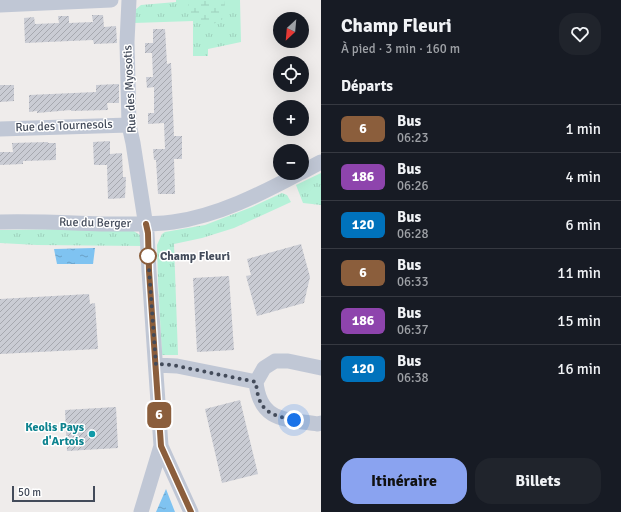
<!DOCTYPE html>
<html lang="fr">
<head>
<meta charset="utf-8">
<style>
  :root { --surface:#171b24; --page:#20242c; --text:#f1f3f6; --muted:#9ea1a6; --line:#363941; --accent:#8aa3f0 }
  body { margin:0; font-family:Signika,sans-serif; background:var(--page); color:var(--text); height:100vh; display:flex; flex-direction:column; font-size:15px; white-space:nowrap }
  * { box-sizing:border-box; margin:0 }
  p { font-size:13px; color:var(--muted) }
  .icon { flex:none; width:22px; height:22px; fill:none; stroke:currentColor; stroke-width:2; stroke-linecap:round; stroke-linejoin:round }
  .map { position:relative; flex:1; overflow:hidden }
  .details { display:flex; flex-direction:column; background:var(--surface); width:300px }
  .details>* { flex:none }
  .badge { padding:0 8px; border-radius:6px; font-size:14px; line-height:26px }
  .needle { width:26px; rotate:206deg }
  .buttons { position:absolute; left:273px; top:12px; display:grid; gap:8px }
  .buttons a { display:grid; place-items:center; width:36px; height:36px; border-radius:50%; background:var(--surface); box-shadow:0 4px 16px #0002; font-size:20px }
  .scale { position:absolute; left:12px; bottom:10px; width:83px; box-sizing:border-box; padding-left:4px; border:2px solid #434b5a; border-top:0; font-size:11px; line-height:14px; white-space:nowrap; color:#434b5a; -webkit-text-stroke:3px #fff; paint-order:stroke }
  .you { position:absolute; width:20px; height:20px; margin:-10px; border:3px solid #fff; border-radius:50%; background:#1a73e8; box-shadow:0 0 0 6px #1a73e833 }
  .map>.badge { position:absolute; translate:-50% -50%; box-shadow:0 0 0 2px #fff }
  h2 { padding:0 20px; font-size:15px; line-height:36px }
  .round { display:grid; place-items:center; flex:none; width:42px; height:42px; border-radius:16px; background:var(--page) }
  .summary { display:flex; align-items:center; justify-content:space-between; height:68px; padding:0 20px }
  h1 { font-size:19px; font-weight:700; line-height:30px }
  .cta { display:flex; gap:8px; margin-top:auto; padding:8px 20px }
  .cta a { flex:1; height:46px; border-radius:16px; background:var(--accent); color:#111; font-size:16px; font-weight:700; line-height:46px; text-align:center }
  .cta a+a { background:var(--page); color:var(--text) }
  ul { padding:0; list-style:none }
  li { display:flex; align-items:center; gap:12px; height:48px; padding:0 20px; border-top:1px solid var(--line) }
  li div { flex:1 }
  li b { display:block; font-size:15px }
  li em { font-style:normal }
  li .badge { min-width:44px; font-weight:700; text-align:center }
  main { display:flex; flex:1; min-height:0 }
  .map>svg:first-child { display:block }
  .grass { fill:url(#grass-tufts) }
  .wetland { fill:url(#wetland-marsh) }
  .water { fill:url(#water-ripples) }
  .building { fill:url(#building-hatch) }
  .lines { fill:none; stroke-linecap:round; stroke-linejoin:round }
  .minor { stroke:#c0c7d5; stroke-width:15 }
  .line-casing { stroke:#fff; stroke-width:9 }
  .line { stroke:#8b5e3c; stroke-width:6 }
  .walk { stroke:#434b5a; stroke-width:4; stroke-dasharray:0 7.2 }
  .stop-dot { fill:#fff; stroke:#8b5e3c; stroke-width:2 }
  .culture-dot { fill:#0f9aa8; stroke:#fff; stroke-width:1.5 }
  .labels { text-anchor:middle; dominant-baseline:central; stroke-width:3; stroke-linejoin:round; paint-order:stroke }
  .street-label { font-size:12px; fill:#434b5a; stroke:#fff }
  .stop-label { font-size:12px; font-weight:bold; fill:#434b5a; stroke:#fff; text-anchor:start }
  .culture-label { font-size:12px; font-weight:bold; fill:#0d838f; stroke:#fff; text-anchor:end }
</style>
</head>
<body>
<main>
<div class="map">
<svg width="321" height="512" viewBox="0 0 321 512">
  <defs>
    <pattern id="grass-tufts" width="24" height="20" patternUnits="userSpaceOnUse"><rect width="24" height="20" fill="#b5f1d8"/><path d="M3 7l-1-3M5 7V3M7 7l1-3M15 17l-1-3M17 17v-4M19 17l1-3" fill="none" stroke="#9dd0bc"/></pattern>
    <pattern id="wetland-marsh" width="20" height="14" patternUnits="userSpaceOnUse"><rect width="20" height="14" fill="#b5f1d8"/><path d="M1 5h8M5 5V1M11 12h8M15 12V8" fill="none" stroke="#9dd0bc"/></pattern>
    <pattern id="water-ripples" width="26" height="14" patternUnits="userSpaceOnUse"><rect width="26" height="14" fill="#7fc3f1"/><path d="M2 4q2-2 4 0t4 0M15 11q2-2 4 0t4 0" fill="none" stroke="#6aa0c6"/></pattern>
    <pattern id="building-hatch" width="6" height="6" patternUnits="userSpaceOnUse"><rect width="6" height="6" fill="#caccd4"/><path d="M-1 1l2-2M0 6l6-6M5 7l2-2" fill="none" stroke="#a6a8af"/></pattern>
  </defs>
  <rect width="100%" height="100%" fill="#efeceb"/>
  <path class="grass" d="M176,0h64l1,42 -33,7v7h-15v-35l-59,2 1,-13 6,-5 35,-3z
    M321,173v32l-18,-2 -7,-18z
    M282,193l5,2 4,7 -57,26 -32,10 -28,6 4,111h-16l-4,-73 -1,-37 5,-11 3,-2 40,-7 47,-18z
    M79,229l53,1 8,5 3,11 -106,-1 -37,-2v-13z"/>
  <path class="wetland" d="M188,0h36l1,7 -3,13 -9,4 -13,-1 -9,-4 -2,-3z"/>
  <path class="water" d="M95,248l-2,16h-36l-3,-15z
    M166,489l9,23h-19z"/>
  <path class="building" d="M92,15h11l1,12 12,-1 1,17 -23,1 -1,-4 -68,3 -1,-25 10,-1 1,7 24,-1 -1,-7h11v7l24,-1z
    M153,29h12l2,35 4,-1 3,73h8v23h-8l1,35h-17l-2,-34h-2l-1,-11h12l-1,-26 -16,1v-11h6v-26l-7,1 -1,-11h7l-1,-24h-7v-10h8z
    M119,84v19h-12l1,7 -37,1v-1l-34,3v-2l-8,1v-17l67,-3v-7z
    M0,85h14v16l-14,1z
    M110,141v13l12,-1 1,24h3l-1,21 -17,1 -1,-34h-13l-1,-23z
    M48,142v1h8v17l-33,1v3l-23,1v-13h13l-1,-9z
    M301,244l9,33 -6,26 -47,13 -11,-40 5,-1 -4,-16z
    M229,276l5,74 -37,2 -4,-74z
    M89,294l1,10 5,-1 3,46 -98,5v-55z
    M240,400l18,74 -36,9 -17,-74z
    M116,407l2,41 -51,3 -2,-41z"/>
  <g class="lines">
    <path class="minor" d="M129,0l-2,42 2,83 4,18 14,90 2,38 12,175 -20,66
      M0,5l111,-5
      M0,129l129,-4
      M302,172l19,-10
      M0,222c35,-1 71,1 106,2 22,0 45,1 67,-2 44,-6 88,-28 127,-49
      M156,365l21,1 79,16
      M321,368l-33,-7h-13l-11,7 -8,14c4,40 30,37 62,42l3,-1
      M161,446l30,66"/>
  </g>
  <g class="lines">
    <defs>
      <path id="line" d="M146,224l2,9 1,38 12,175 30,66"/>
    </defs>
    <use href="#line" class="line-casing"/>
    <use href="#line" class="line"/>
    <path class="walk" d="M148,256l8,109 9,-1 12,2 79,16c2,28 12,33 38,38"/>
  </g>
  <circle class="stop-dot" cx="148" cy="256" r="8"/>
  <circle class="culture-dot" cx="92" cy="434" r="4"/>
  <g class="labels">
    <g class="street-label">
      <text transform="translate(130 89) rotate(-93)">Rue des Myosotis</text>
      <text transform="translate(64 126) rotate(-2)">Rue des Tournesols</text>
      <text transform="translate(95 223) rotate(1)">Rue du Berger</text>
    </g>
    <g class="stop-label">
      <text x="160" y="256">Champ Fleuri</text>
    </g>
    <g class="culture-label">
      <text x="84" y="427">Keolis Pays<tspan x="84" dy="14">d'Artois</tspan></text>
    </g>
  </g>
</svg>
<div class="buttons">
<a><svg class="needle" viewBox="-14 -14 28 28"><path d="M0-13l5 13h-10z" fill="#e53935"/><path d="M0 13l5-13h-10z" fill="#9ea1a6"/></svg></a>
<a><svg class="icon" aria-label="locate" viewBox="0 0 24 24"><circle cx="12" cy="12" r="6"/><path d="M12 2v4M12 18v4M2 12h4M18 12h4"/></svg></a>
<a>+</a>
<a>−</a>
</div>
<div class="scale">50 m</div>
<div class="you" style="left:294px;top:420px"></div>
<b class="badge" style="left:159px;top:415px;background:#8b5e3c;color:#fff">6</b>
</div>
<section class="details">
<div class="summary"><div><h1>Champ Fleuri</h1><p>À pied · 3 min · 160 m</p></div><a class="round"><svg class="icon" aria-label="heart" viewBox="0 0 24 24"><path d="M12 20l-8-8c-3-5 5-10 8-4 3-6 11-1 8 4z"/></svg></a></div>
<h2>Départs</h2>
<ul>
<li><span class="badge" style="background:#8b5e3c;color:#fff">6</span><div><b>Bus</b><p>06:23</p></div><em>1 min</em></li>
<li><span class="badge" style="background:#8e44ad;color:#fff">186</span><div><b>Bus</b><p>06:26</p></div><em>4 min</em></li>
<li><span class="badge" style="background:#0072bc;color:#fff">120</span><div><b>Bus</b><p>06:28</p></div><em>6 min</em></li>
<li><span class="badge" style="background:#8b5e3c;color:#fff">6</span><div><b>Bus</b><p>06:33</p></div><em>11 min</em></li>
<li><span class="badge" style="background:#8e44ad;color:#fff">186</span><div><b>Bus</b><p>06:37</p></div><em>15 min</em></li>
<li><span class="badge" style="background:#0072bc;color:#fff">120</span><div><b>Bus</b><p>06:38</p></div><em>16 min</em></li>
</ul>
<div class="cta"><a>Itinéraire</a><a>Billets</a></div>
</section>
</main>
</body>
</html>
